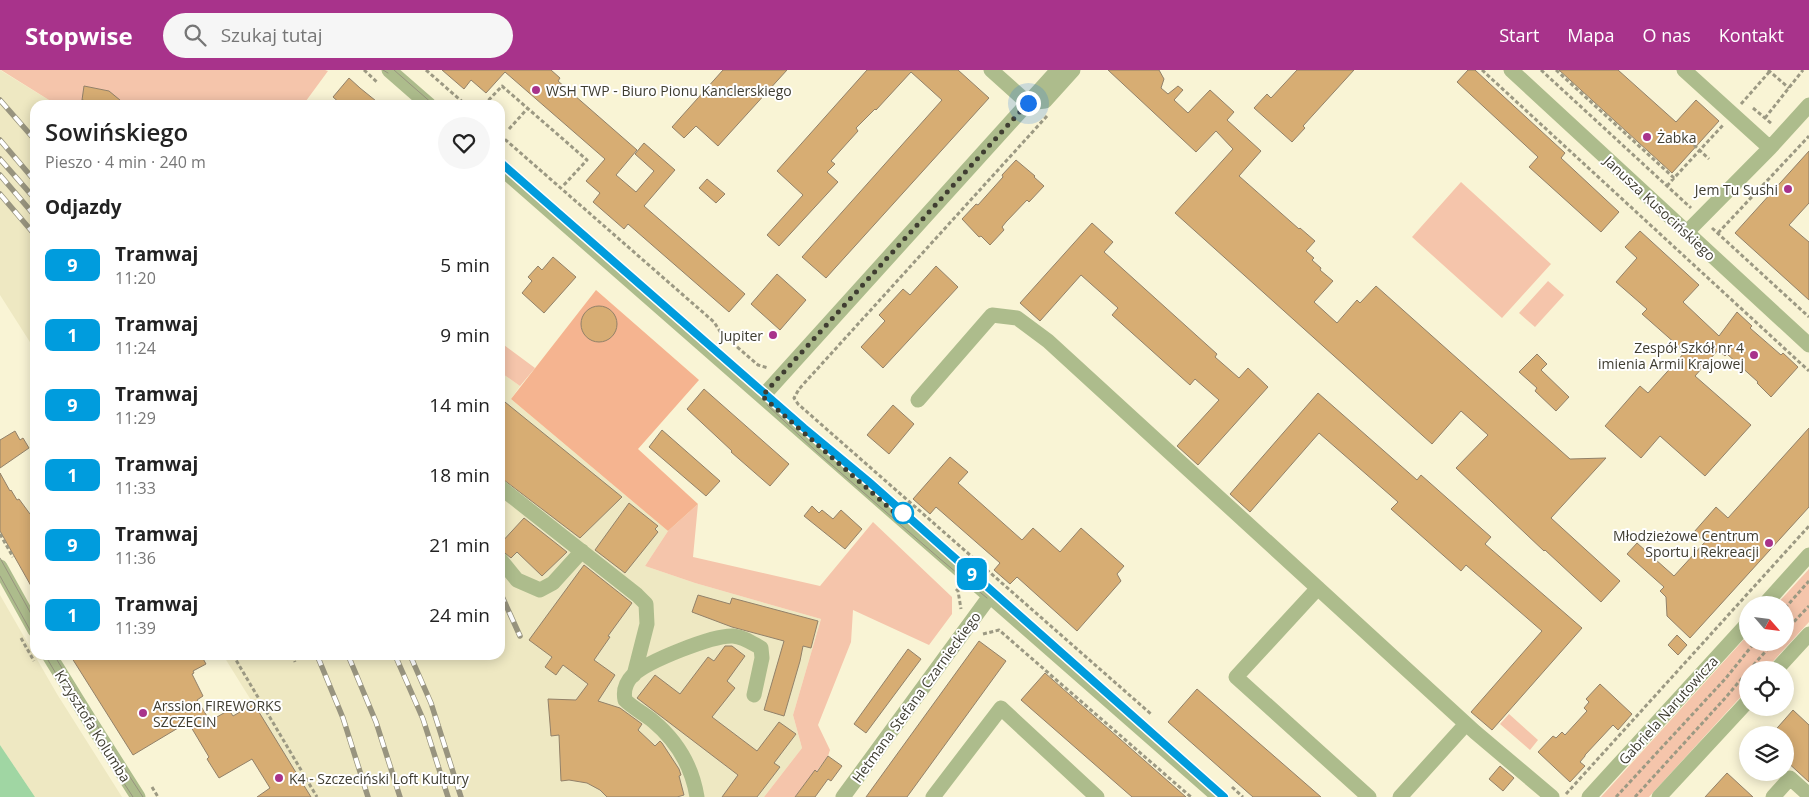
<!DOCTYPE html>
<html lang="pl">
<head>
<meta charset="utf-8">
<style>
  :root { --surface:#fff; --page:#f6f6f6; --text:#222; --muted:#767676; --accent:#a8338b }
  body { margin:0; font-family:"Open Sans",sans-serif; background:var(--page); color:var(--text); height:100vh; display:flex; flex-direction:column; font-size:19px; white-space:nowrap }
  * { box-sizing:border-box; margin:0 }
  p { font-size:16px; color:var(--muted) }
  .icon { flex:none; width:28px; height:28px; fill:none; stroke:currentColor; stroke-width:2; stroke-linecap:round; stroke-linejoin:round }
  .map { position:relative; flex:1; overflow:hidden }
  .drawer { position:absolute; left:30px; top:30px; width:475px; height:560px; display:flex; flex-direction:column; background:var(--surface); border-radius:15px; box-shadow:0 2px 12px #0003 }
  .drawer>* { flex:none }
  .badge { padding:0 10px; border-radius:8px; font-size:18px; line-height:32px }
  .needle { width:32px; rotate:118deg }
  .tools { position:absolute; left:1739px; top:526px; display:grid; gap:10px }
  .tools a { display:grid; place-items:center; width:55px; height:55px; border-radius:50%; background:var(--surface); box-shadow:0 2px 12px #0003; font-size:25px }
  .you { position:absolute; width:25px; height:25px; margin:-12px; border:4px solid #fff; border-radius:50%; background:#1a73e8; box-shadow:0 0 0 8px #1a73e833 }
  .map>.badge { position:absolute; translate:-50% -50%; box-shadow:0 0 0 2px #fff }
  h2 { padding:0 15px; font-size:19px; line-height:45px }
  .round { display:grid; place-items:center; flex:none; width:52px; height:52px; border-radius:26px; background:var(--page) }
  .overview { display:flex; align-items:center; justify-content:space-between; height:85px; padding:0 15px }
  h1 { font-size:24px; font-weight:600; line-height:38px }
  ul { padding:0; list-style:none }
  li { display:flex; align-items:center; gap:15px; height:70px; padding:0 15px }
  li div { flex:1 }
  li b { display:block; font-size:19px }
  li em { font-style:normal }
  li .badge { min-width:55px; font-weight:700; text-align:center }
  header { display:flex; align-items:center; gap:30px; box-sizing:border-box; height:70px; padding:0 25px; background:var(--accent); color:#fff }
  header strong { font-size:24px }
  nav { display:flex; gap:28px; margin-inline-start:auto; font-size:18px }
  .search { width:350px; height:45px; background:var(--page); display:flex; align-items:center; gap:12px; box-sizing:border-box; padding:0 18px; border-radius:28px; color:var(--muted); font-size:19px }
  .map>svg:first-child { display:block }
  .built { fill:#eee8c2 }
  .green { fill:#f5c5ab }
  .forest { fill:#f5b490 }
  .water { fill:#a0d6a3 }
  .building { fill:#d7ad73; stroke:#928169 }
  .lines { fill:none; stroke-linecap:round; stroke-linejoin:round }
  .path { stroke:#9c9983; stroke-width:3; stroke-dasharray:4 2.5; stroke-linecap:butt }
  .minor { stroke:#adbc8c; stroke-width:15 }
  .tram { stroke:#98947f; stroke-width:1 }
  .rail-casing { stroke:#98947f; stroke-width:5.5 }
  .rail { stroke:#fff; stroke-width:4; stroke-dasharray:11; stroke-linecap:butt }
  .line-casing { stroke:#fff; stroke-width:11 }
  .line { stroke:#009cdd; stroke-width:8 }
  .walk { stroke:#3f3d31; stroke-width:5; stroke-dasharray:0 9 }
  .poi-dot { fill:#a8338b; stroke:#fff; stroke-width:2 }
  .stop-dot { fill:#fff; stroke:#009cdd; stroke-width:2.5 }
  .labels { text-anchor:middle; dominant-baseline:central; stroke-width:4; stroke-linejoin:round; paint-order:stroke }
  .poi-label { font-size:14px; fill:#3f3d31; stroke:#fff; text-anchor:start }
  .street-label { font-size:14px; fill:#3f3d31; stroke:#fff }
</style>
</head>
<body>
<header>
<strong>Stopwise</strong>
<div class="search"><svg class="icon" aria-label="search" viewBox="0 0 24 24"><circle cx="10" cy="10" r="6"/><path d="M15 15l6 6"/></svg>Szukaj tutaj</div>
<nav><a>Start</a><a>Mapa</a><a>O nas</a><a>Kontakt</a></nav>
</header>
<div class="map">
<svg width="1809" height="727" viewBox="0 0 1809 727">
  <rect width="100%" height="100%" fill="#f9f4d5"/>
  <path class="built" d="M0,0l57,35h-22v245l-35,-55z
    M500,302l20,14 -9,13 157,132 -23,35 50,17 126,36 -28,96 9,33 -38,49h-453l-39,-63 -49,-79h277z
    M0,525l57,99 65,103h-87l-35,-52z"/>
  <path class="green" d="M1,0h324l3,1 -25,34h-246z
    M1461,112l90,82 -49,54 -90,-81z
    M1548,211l16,14 -29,32 -16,-14z
    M500,272l35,26 -15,18 -20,-14z
    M698,434l-5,53 127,29 53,-64 79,75v17l-23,31 -76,-35 -2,32 -33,83 12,25 -2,6 -11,15h-2l-20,26h-31l38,-49 -9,-33 28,-96 -126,-36 -50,-17 23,-35z
    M1809,499v53l-44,48h-17l-1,20 -98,107h-48l146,-161 1,6h37v-37h-9z
    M1509,644l29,26 -8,10 -30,-26z"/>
  <path class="forest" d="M596,220l103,90 -61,69 60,55 -30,27 -157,-132z"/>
  <path class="water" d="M0,675l35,52h-35z"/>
  <path class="building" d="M442,0h109l9,8 -2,3 79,69 -21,25 20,17 18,-21 -19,-17 9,-11 31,27 -31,36 101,88 -16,18 -101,-88 -4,5 -31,-27 7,-9 -14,-12 19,-22 -100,-87 -19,21 -15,-13 -7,9z
    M723,0h64l-69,76 -22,-20 -12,12 -12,-11z
    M867,0h91l31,28 -163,180 -24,-21 140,-157 -31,-28 -35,38 -1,-1 -19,19 2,3 -27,30 4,3 -8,8 11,10 -59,64 -12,-11 36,-40 -26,-24z
    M1108,0h51l5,9 -3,9 7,6 10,-8 5,4 -9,10 14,13 22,-23 24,22 -7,8 34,31 -22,25 60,53 1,-1 15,13 -9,10 8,7 -2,2 9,8 -1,2 13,11 -19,21 23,21 20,-23 3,3 16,-17 194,173 36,-1 -55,60 69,63 -19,21 -56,-52 -1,1 -88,-83 32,-33 -27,-24 -29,33 -257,-231 58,-64 -17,-18 -20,21z
    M1297,0h57l-51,56 2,2 -13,14 -38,-34 13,-14 4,4z
    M1468,0h7l27,25 63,58 -4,5 58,54 -18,20 -72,-65 9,-10 -81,-75z
    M1559,0h59l58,52 20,-22 23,21 -47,52z
    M349,8l11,10 21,17h-39l-9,-8z
    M84,16l25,5 17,14h-19l-25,-5z
    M1809,81v52l-20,22 20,17v58l-74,-67z
    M1016,90l19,16 -1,1 10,9 -15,16 -2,-2 -21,22 -4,5 2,3 -14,15 -9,-9 -2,1 -17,-18 14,-15 2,1 25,-28 -1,-2z
    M707,109l18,15 -9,9 -17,-15z
    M1092,153l21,19 -9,10 113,102 -2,3 24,21 9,-10 20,19 -70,78 -21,-19 42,-46 -24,-21 -5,6 -78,-70 6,-7 -37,-33 -41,46 -20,-18z
    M1640,161l59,54 -16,17 36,34 18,-24 15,14 -2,2 31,27 2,-2 15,14 -27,30 -14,-14 1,-1 -31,-28 -2,2 -7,-6 -23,26 56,49 -46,51 -45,-40 -19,22 -36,-32 35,-40 8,7 37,-41 -43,-38 5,-5 -31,-27 21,-24 -12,-11z
    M553,187l23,20 -32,36 -22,-20 10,-12 -4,-4 10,-11 4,4z
    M936,196l22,21 -75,81 -22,-21 24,-26 -6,-6 24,-26 7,6z
    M777,204l29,26 -26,30 -29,-26z
    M581 254a18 18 0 1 1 36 0a18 18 0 1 1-36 0Z
    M1537,284l10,10 -6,6 28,27 -13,14 -21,-20 2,-3 -18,-16z
    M704,319l85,75 -19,22 -39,-34 1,-1 -45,-42z
    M1318,323l99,87 4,-5 70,62 -6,7 97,84 -90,102 -21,-18 71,-81 -76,-66 -5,6 -70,-62 7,-7 -79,-69 -69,79 -20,-18z
    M500,328l122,99 -42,41 -80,-61z
    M893,335l21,19 -25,30 -22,-19z
    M1809,358v79l-119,131 -23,-22 -1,-19 -6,-6 4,-4 -37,-33 10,-11 37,33 31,-34 -11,-10 22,-25 12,11z
    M662,360l58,51 -14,15 -57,-49z
    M15,361l5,9 3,-2 6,10 -29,20v-28z
    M950,387l18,15 -10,11 64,57 11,-12 27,24 21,-24 43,38 -7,8 4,7 -44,50 -60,-54 -7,7 -16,-14 6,-7 -64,-56 -6,7 -17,-15z
    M0,403l10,18 1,-1 6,10 2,-1 11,15 5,-4v83l-35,-62z
    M629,433l29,23 -3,3 3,3 -33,41 -30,-23z
    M812,436l7,7 3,-3 11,9 8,-9 21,19 -17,20 -41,-33z
    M524,448l43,34 -25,24 -25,-24 -6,6 -11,-9v-5z
    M584,495l48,38 -24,33 2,1 -16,23 21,15 -17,26 22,7 22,16 -4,6 17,16 5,-5 2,2 17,26 2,6 -2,1 5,19 -7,2h-70l-7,-7 -13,-7 -18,-3 -8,1 -2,-46 -8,1 -3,-37 28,1 12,-16 -25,-19 -7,10 -11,-8 7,-10 -23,-17z
    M698,525l32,9 2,-6 86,23 -7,27 -8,-2 -3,15 -16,55 -20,-6 20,-69 -52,-14 -40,-15z
    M1677,565l10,10 -9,10 -10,-10z
    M979,571l27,20 -99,136h-41z
    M725,576h7l13,10 -18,25 8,7 -23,29 45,34 22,-29 17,12 -22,29 6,4 -23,30h-35l16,-22 -101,-77 18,-23 25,19 28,-37 6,4z
    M908,579l13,10 -55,74 -12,-9z
    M70,585h131l5,9 -13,7 1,2 -2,1 11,22 -6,4 13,21 19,-11 4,6 21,-12 57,93h-54l13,-9 -18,-29 -33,19 -12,-19 2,-2 -21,-35 -55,33z
    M1045,603l141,124h-54l-111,-97z
    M1600,614l32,30 -14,16 -5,-5 -28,30v1l-5,6 5,4 -15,16 -32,-30 15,-16 3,2 6,-6 3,3 22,-24 -3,-3 5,-6 -3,-3z
    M1197,619l124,108h-68l-85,-75z
    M1793,640l16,15v57l-24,-22v-25h-14z
    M828,686l14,10 -11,15 -3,-2 -13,18h-20l20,-27 2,2z
    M1500,696l14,12 -11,13 -14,-12z
    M1727,703l26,24h-48z"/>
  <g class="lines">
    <path class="path" d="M364,0l13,12
      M426,0l40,35
      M1482,0l327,301
      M1541,0l150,138
      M1556,0l118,108 50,-54
      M1768,0l21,18
      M1741,34l30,-34
      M484,35l18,-19 85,74 -24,26
      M1753,38l19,16
      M1047,46l-248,273 -5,9 4,6 353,310
      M1765,48l38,-48
      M509,59l19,-21
      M500,65l214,187 7,11 37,32 10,3
      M1694,75l15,14
      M1667,116l7,-8
      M1712,158l97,89
      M1718,163l91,-97
      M0,464l13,23
      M956,519l2,2 3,18
      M1785,538l24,-27
      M1785,561l24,-25
      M983,564l16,-4 192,167
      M21,568l13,23
      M233,585l84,142
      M292,585l3,7
      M1749,600l25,-28
      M152,717l6,10
      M1232,717l11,10
      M1566,724l243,-268
      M1616,727l110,-119 29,-36
      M1635,727l92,-101 21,-25"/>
    <path class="minor" d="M389,0l40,35
      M991,0l37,33
      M1511,0l298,275
      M1684,0l86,78
      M1028,33l17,-2 28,-31
      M500,97l719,630
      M1687,162l83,-84 39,-43
      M763,326l293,-324 12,-2
      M918,330l74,-85 25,3 31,23 427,391 77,65
      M500,417l137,108 9,9 1,20 -13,51
      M500,489l17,21 23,10 13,-7 29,-32
      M0,497l35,63
      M1318,518l-82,89 133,120
      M1764,535l45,-50
      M49,585l42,68 47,74
      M1776,600l33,-36
      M697,727c-5,-31 -20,-56 -44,-76 -10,-8 -20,-13 -28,-21 -2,-10 1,-18 8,-25 15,-14 80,-40 100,-39 11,1 19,7 28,12l1,10 -8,37
      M843,727l147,-201
      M933,727l68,-89 96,89
      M1400,727l66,-73
      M1589,727l159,-174
      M1659,727l89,-96
      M1773,727l17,-19 19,17"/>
    <path class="tram" d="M383,0l5,3
      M394,0l40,35
      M500,92l439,382 55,51 230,202
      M767,335l50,47 122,106 48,40
      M0,488l35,63
      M0,506l35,63
      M45,585l43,73 45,69
      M54,585l50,82 39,60"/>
    <defs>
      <path id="rail" d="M0,30l35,40
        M0,70l35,41
        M0,89l35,40
        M0,105l35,41
        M0,124l35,41
        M500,522l20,44
        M317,585l26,63 25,79
        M348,585l28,67 24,75
        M395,585l28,64 25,78
        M410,585l21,48 30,94"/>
    </defs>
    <use href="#rail" class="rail-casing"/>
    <use href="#rail" class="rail"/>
  </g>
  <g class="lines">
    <defs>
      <path id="line" d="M500,92l304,266 64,53 356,316"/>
    </defs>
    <use href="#line" class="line-casing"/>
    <use href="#line" class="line"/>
    <path class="walk" d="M903,443l-1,6 -140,-123 266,-293"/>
  </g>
  <g class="poi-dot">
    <circle cx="536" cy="20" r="5"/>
    <circle cx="1647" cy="67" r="5"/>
    <circle cx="1788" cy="119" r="5"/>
    <circle cx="773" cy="265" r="5"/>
    <circle cx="1754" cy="285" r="5"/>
    <circle cx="1769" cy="473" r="5"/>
    <circle cx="143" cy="643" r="5"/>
    <circle cx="279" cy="708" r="5"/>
  </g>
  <circle class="stop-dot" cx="903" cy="443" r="10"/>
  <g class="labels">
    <g class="poi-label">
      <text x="546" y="20">WSH TWP - Biuro Pionu Kanclerskiego</text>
      <text x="1657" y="67">Żabka</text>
      <text x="1778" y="119" text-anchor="end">Jem Tu Sushi</text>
      <text x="763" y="265" text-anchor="end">Jupiter</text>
      <text x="1744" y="277" text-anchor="end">Zespół Szkół nr 4<tspan x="1744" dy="16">imienia Armii Krajowej</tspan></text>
      <text x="1759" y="465" text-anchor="end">Młodzieżowe Centrum<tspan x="1759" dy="16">Sportu i Rekreacji</tspan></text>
      <text x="153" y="635">Arssion FIREWORKS<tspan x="153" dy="16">SZCZECIN</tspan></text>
      <text x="289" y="708">K4 - Szczeciński Loft Kultury</text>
    </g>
    <g class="street-label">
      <text transform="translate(1660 138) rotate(43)">Janusza Kusocińskiego</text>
      <text transform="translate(916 627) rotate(-54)">Hetmana Stefana Czarnieckiego</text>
      <text transform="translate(1668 640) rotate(-48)">Gabriela Narutowicza</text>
      <text transform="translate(93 656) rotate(58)">Krzysztofa Kolumba</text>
    </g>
  </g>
</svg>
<div class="tools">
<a><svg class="needle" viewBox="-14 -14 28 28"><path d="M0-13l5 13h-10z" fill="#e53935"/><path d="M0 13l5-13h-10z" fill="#767676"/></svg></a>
<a><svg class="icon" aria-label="locate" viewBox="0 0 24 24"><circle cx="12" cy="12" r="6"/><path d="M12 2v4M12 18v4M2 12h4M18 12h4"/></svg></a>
<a><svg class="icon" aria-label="layers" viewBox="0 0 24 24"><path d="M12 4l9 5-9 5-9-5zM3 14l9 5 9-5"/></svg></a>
</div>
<div class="you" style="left:1028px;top:33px"></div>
<b class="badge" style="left:972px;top:504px;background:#009cdd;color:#fff">9</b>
<section class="drawer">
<div class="overview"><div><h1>Sowińskiego</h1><p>Pieszo · 4 min · 240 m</p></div><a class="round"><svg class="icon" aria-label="heart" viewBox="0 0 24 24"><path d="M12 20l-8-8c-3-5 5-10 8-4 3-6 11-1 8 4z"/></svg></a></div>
<h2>Odjazdy</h2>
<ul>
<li><span class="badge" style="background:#009cdd;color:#fff">9</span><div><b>Tramwaj</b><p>11:20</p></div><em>5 min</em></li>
<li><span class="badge" style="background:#009cdd;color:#fff">1</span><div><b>Tramwaj</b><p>11:24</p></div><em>9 min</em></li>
<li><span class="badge" style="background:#009cdd;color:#fff">9</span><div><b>Tramwaj</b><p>11:29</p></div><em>14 min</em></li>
<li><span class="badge" style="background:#009cdd;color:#fff">1</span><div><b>Tramwaj</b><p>11:33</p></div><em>18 min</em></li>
<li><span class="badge" style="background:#009cdd;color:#fff">9</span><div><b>Tramwaj</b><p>11:36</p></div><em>21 min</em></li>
<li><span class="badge" style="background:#009cdd;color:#fff">1</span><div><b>Tramwaj</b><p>11:39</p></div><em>24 min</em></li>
</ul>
</section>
</div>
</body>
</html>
